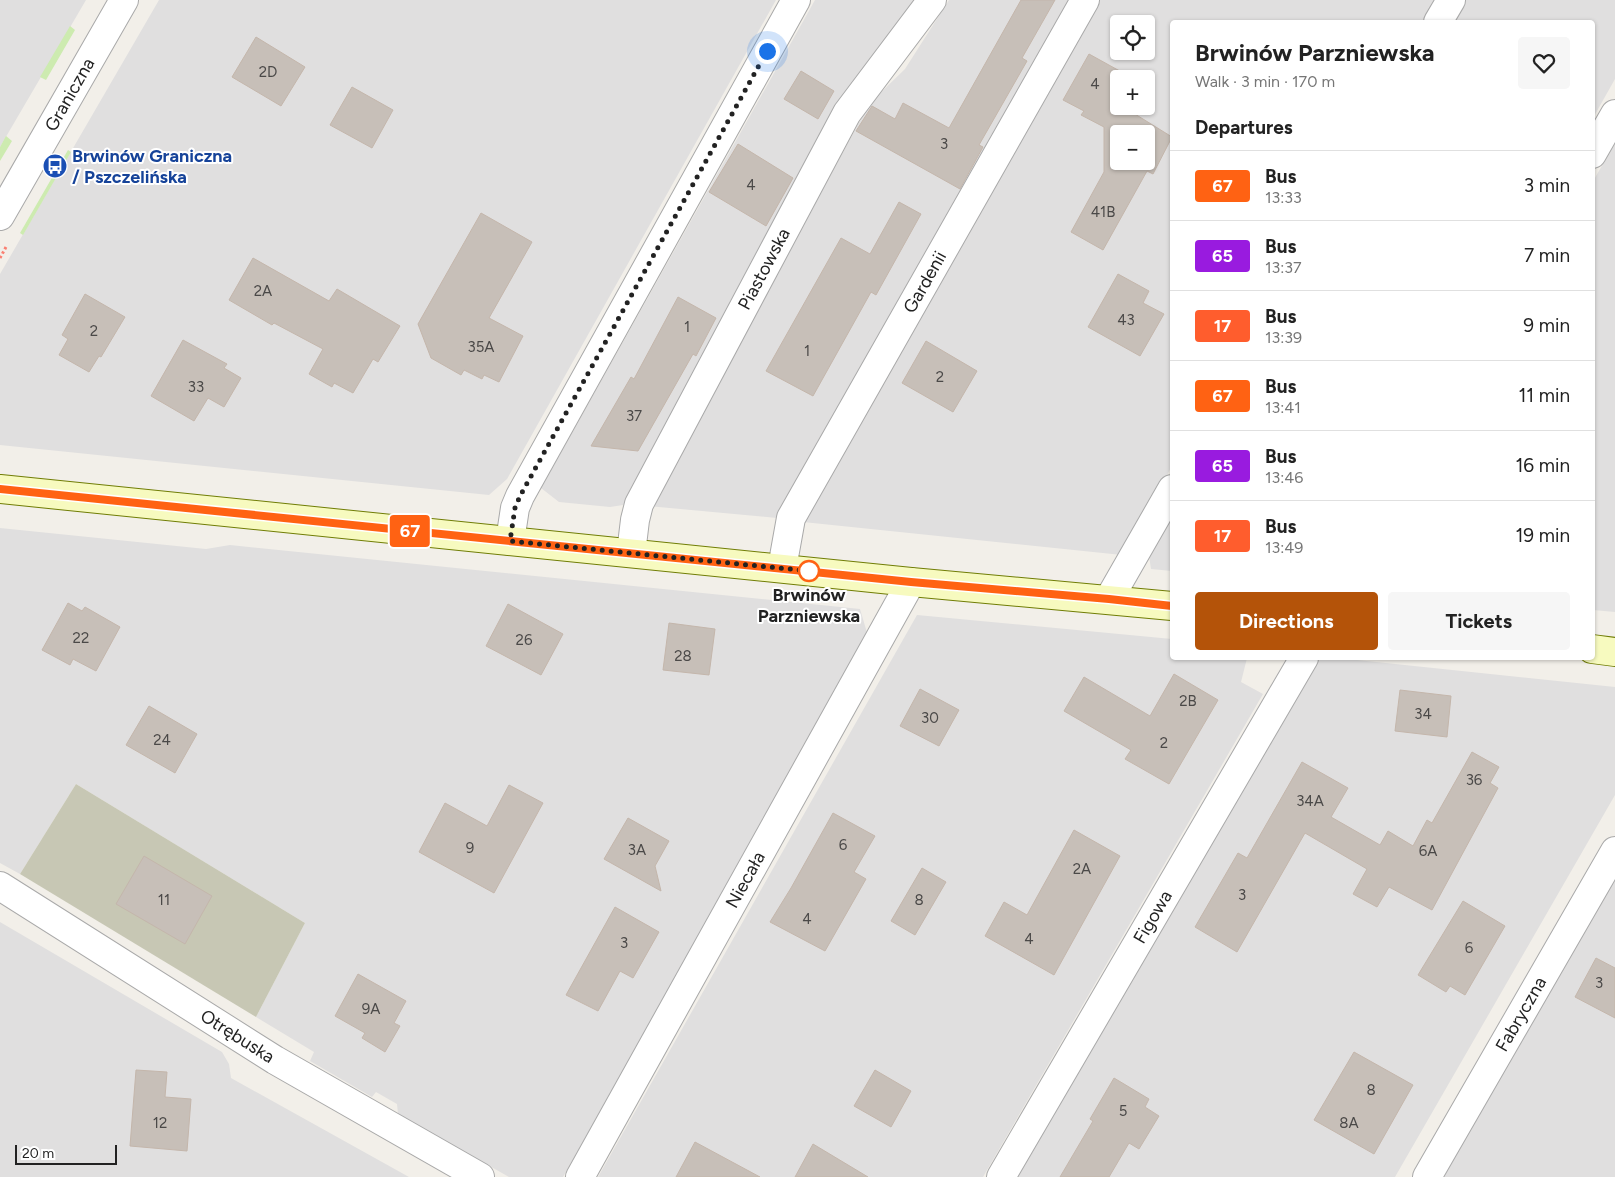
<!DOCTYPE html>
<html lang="en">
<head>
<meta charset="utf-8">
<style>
  :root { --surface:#fff; --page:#f6f6f6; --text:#222; --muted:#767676; --line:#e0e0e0; --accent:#b45309 }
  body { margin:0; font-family:Figtree,sans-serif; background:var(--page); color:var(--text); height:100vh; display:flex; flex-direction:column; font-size:19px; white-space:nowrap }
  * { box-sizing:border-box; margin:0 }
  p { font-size:16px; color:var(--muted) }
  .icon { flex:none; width:28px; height:28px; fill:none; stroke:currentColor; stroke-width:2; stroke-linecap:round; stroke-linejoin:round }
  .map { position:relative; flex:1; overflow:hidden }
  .side { position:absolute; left:1170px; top:20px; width:425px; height:640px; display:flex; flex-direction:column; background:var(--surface); border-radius:5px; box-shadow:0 1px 4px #0004 }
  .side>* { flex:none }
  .badge { padding:0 10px; border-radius:4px; font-size:18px; line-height:32px }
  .buttons { position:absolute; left:1110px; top:15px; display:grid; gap:10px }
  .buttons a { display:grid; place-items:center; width:45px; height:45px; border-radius:5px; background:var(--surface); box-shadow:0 1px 4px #0004; font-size:25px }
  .scale { position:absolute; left:15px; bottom:12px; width:102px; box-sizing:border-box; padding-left:5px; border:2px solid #222; border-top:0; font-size:14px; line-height:18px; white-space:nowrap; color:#222; -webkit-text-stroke:4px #fff; paint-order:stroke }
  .you { position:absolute; width:25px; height:25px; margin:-12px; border:4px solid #fff; border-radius:50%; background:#1a73e8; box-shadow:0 0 0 8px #1a73e833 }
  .map>.badge { position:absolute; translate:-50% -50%; box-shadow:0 0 0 2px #fff }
  h2 { padding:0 25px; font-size:19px; line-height:45px }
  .round { display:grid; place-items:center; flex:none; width:52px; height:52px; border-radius:5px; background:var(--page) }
  .head { display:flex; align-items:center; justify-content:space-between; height:85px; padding:0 25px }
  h1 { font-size:24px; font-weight:700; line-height:38px }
  .button { display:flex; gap:10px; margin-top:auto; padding:10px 25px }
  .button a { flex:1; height:58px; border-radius:5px; background:var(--accent); color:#fff; font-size:20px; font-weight:700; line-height:58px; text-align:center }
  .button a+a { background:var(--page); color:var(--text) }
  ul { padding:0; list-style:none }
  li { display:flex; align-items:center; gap:15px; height:70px; padding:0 25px; border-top:1px solid var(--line) }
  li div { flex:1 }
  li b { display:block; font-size:19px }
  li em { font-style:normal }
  li .badge { min-width:55px; font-weight:700; text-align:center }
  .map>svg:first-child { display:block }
  .residential { fill:#e0dfdf; fill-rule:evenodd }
  .construction { fill:#c7c7b4 }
  .grass { fill:#cdebb0 }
  .building { fill:#c7bfb8; stroke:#c4b6ab; fill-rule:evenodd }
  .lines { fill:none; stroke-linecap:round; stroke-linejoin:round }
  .minor-casing { stroke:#a9a9a9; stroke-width:30 }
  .tertiary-casing { stroke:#a9a9a9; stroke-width:30 }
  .secondary-casing { stroke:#707d05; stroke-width:30 }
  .path { stroke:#fa8072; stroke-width:3; stroke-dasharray:2.5 2.5; stroke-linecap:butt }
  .minor { stroke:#fff; stroke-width:28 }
  .tertiary { stroke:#fff; stroke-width:28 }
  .secondary { stroke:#f7fabf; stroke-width:28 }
  .line-casing { stroke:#fff; stroke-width:11 }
  .line { stroke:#ff6213; stroke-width:8 }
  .walk { stroke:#222; stroke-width:5; stroke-dasharray:0 9 }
  .stop-dot { fill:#fff; stroke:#ff6213; stroke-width:2.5 }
  .labels { text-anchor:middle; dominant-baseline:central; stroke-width:4; stroke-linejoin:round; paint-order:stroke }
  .number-label { font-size:15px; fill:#4b4948 }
  .street-label { font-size:18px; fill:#222; stroke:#fff }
  .transit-label { font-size:18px; font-weight:bold; fill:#164399; stroke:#fff; text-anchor:start }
  .stop-label { font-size:18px; font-weight:bold; fill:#222; stroke:#fff }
</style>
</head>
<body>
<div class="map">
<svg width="1615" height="1177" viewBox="0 0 1615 1177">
  <rect width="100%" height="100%" fill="#f2efe9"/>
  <path class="residential" d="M0,0h86l-86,147z
    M159,0h617l-269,479 -18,16 -489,-50v-171z
    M815,0h106l-80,118 -218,387 -13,2 -51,-5 -18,-14z
    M949,0h120l-292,518 -129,-12 222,-403 35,-34z
    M1096,0h339l-13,22h-250v444l-50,89 -319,-33zM1119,24h27v27h-27zM1119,79h27v27h-27zM1119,134h27v27h-27z
    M1466,0h149v79l-22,39 -1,-96h-138z
    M1615,143v469l-22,-2 -1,-427z
    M1172,516v55l-21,-2 -2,-13z
    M0,528l206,21 24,-4 630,64 8,27 -305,541h-54l-111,-63 -1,-10 -21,-12 -4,5 -62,-36 4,-9 -58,-35 49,-94 -229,-139 -56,90 -20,-11z
    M917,615l255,24v19h75l-6,24 22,12 -280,483h-385z
    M1310,658h28l277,29v108l-220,382h-384z
    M1615,874v303h-173z
    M0,922l222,130 7,12 2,14 178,99h-409z"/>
  <path class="construction" d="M76,784l229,139 -49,94 -236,-143z"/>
  <path class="grass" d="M70,26l5,4 -29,50 -6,-3z
    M6,136l6,5 -12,20v-14z
    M68,150l3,2 -48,83 -3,-2z"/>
  <path class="building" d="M1021,0h34l-33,58 5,3 -48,84 4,2 -23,42 -104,-58 16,-25 23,13 8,-16 46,25z
    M256,37l49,30 -24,39 -49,-29z
    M1089,54l38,21 -2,4h-6v11l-6,11 6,3v2h3l50,31 -19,37 -6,-3 -44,79 -32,-18 33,-60v-45l-23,-12 3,-4 -21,-11zM1119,134h27v27h-27z
    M801,71l33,20 -16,28 -34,-20z
    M352,87l41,23 -21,38 -42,-23z
    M738,144l55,34 -27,48 -57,-34z
    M899,202l22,12 -45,81 -5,-3 -58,104 -47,-25 75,-133 29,16z
    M481,213l51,29 -43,76 34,18 -24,46 -15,-7 -2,4 -18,-9 -3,5 -30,-17 -13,-34z
    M253,258l76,43 8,-12 63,37 -22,36 -5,-3 -20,34 -19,-10 -2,4 -23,-13 14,-25 -49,-26 -2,2 -43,-25z
    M1118,274l31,17 -6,12 21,11 -24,42 -52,-29z
    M85,294l40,23 -24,40 -2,-1 -10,16 -30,-17 9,-16 -6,-4z
    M678,297l38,21 -20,38 -3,-2 -55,97 -47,-5 40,-69 3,2z
    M183,340l44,24 -3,4 17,10 -17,29 -16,-9 -14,23 -43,-25z
    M926,341l51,30 -24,41 -51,-29z
    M68,603l14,8 3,-4 35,20 -24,44 -23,-12 -3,6 -28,-15z
    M508,604l55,30 -22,41 -55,-29z
    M669,623l46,6 -6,46 -46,-5z
    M1174,674l44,26 -49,84 -44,-25 6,-9 -67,-39 20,-34 66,39z
    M920,689l39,21 -20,36 -39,-20z
    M1400,690l51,6 -4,41 -52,-6z
    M149,706l48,28 -22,39 -49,-28z
    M1472,752l27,15 -9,16 8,5 -66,122 -43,-23 -12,20 -24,-13 14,-25 -62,-36 -68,119 -42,-25 43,-74 9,5 55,-96 46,26 -17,29 49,28 8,-14 25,15 14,-26 5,3z
    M509,785l34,18 -49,90 -75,-41 26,-49 42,23z
    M833,813l42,23 -21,36 12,7 -41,72 -55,-29 21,-34z
    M628,818l41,23 -14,25 6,25 -57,-32z
    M1074,830l46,26 -66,119 -69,-39 19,-34 23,13z
    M144,856l68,40 -27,48 -69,-40z
    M922,868l24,14 -31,53 -24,-14z
    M1463,901l42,25 -40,69 -15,-9 -4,6 -28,-17z
    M615,907l44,25 -26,46 -13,-7 -22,40 -32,-16z
    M1596,958l19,10v50l-40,-21z
    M358,974l48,27 -12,22 6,3 -15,26 -23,-14 3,-5 -30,-17z
    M1354,1052l59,33 -39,69 -60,-34z
    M136,1070l31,2 -2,25 26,2 -4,52 -57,-5z
    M875,1070l36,21 -20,36 -37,-21z
    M1114,1078l35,21 -4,8 14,9 -20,33 -10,-6 -20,34h-49l33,-56 -3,-2z
    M695,1142l65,35h-84z
    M813,1144l55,33h-73z"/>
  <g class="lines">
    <defs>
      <g id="minor">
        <path d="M1438,22l13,-22"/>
        <path d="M1592,154l23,-40"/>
        <path d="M510,541l5,-33 5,-12 276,-496"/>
        <path id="s1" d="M631,553l4,-33 4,-16 208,-391 85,-113"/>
        <path id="s2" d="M782,568l9,-50 294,-518"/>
        <path d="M1109,599l63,-110"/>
        <path id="s3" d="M0,886l275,174 205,117"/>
        <path id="s4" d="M580,1177l331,-595"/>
        <path id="s5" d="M1001,1177l303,-519"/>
        <path id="s6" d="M1427,1177l188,-326"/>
      </g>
      <g id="tertiary">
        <path id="s7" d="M0,216l124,-216"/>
      </g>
      <path id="secondary" d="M0,489l911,93 261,24
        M1592,649l23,3"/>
    </defs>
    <use href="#minor" class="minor-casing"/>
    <use href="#tertiary" class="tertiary-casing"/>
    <use href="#secondary" class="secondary-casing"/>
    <path class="path" d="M0,258l6,-11"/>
    <use href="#minor" class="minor"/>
    <use href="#tertiary" class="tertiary"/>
    <use href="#secondary" class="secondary"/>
  </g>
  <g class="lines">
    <defs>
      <path id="line" d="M0,489l911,93 198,17 63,7"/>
    </defs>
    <use href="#line" class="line-casing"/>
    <use href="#line" class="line"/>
    <path class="walk" d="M767,51l-247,445 -5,12 -5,33 299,30"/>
  </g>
  <defs>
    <symbol id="bus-disc" viewBox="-11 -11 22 22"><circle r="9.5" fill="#1a4fb4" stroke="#fff"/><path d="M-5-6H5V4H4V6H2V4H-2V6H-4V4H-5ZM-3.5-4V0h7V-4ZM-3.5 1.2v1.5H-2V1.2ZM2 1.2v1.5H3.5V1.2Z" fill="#fff"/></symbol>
  </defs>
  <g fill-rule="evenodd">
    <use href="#bus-disc" x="41" y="152" width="28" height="28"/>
  </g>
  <circle class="stop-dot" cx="809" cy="571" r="10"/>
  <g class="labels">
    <g class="number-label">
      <text x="268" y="72">2D</text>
      <text x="1095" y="84">4</text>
      <text x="944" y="144">3</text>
      <text x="751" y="185">4</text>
      <text x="1103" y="212">41B</text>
      <text x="263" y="291">2A</text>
      <text x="1126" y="320">43</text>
      <text x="687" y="327">1</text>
      <text x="94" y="331">2</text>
      <text x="481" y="347">35A</text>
      <text x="807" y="351">1</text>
      <text x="940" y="377">2</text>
      <text x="196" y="387">33</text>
      <text x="634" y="416">37</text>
      <text x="81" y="638">22</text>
      <text x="524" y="640">26</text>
      <text x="683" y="656">28</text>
      <text x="1188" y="701">2B</text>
      <text x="1423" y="714">34</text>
      <text x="930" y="718">30</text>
      <text x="162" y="740">24</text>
      <text x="1164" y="743">2</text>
      <text x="1474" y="780">36</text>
      <text x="1310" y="801">34A</text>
      <text x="843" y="845">6</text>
      <text x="470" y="848">9</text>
      <text x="637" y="850">3A</text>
      <text x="1428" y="851">6A</text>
      <text x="1082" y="869">2A</text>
      <text x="1242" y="895">3</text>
      <text x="164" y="900">11</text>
      <text x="919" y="900">8</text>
      <text x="807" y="919">4</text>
      <text x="1029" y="939">4</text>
      <text x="624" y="943">3</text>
      <text x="1469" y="948">6</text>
      <text x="1599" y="983">3</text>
      <text x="371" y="1009">9A</text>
      <text x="1371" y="1090">8</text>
      <text x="1123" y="1111">5</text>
      <text x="160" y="1123">12</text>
      <text x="1349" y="1123">8A</text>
    </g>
    <g class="street-label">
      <text stroke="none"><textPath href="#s7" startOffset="140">Graniczna</textPath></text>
      <text stroke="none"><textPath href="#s1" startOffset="316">Piastowska</textPath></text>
      <text stroke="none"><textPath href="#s2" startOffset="322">Gardenii</textPath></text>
      <text stroke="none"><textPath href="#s4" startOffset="340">Niecała</textPath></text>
      <text stroke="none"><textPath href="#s5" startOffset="301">Figowa</textPath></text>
      <text stroke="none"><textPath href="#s6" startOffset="188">Fabryczna</textPath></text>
      <text stroke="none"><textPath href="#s3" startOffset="281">Otrębuska</textPath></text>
    </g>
    <g class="transit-label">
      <text x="72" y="156">Brwinów Graniczna<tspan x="72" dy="21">/ Pszczelińska</tspan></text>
    </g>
    <g class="stop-label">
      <text x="809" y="595">Brwinów<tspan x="809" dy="21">Parzniewska</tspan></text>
    </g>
  </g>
</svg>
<div class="buttons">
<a><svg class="icon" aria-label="locate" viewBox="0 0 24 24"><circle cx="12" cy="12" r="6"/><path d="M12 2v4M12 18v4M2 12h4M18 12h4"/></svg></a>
<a>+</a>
<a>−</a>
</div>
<div class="scale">20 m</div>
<div class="you" style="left:767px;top:51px"></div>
<b class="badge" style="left:410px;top:531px;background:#ff6213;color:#fff">67</b>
<section class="side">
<div class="head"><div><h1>Brwinów Parzniewska</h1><p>Walk · 3 min · 170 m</p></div><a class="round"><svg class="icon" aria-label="heart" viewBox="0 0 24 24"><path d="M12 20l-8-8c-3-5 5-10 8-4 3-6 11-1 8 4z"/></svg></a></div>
<h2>Departures</h2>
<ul>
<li><span class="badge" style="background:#ff6213;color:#fff">67</span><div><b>Bus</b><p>13:33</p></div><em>3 min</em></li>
<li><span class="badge" style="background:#991bdf;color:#fff">65</span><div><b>Bus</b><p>13:37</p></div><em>7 min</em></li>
<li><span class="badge" style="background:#ff5d2d;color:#fff">17</span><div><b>Bus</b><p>13:39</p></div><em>9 min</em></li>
<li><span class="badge" style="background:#ff6213;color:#fff">67</span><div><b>Bus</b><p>13:41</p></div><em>11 min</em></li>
<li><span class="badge" style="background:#991bdf;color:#fff">65</span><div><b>Bus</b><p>13:46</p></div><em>16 min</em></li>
<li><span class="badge" style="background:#ff5d2d;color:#fff">17</span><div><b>Bus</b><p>13:49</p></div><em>19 min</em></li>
</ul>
<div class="button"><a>Directions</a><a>Tickets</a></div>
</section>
</div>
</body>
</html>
